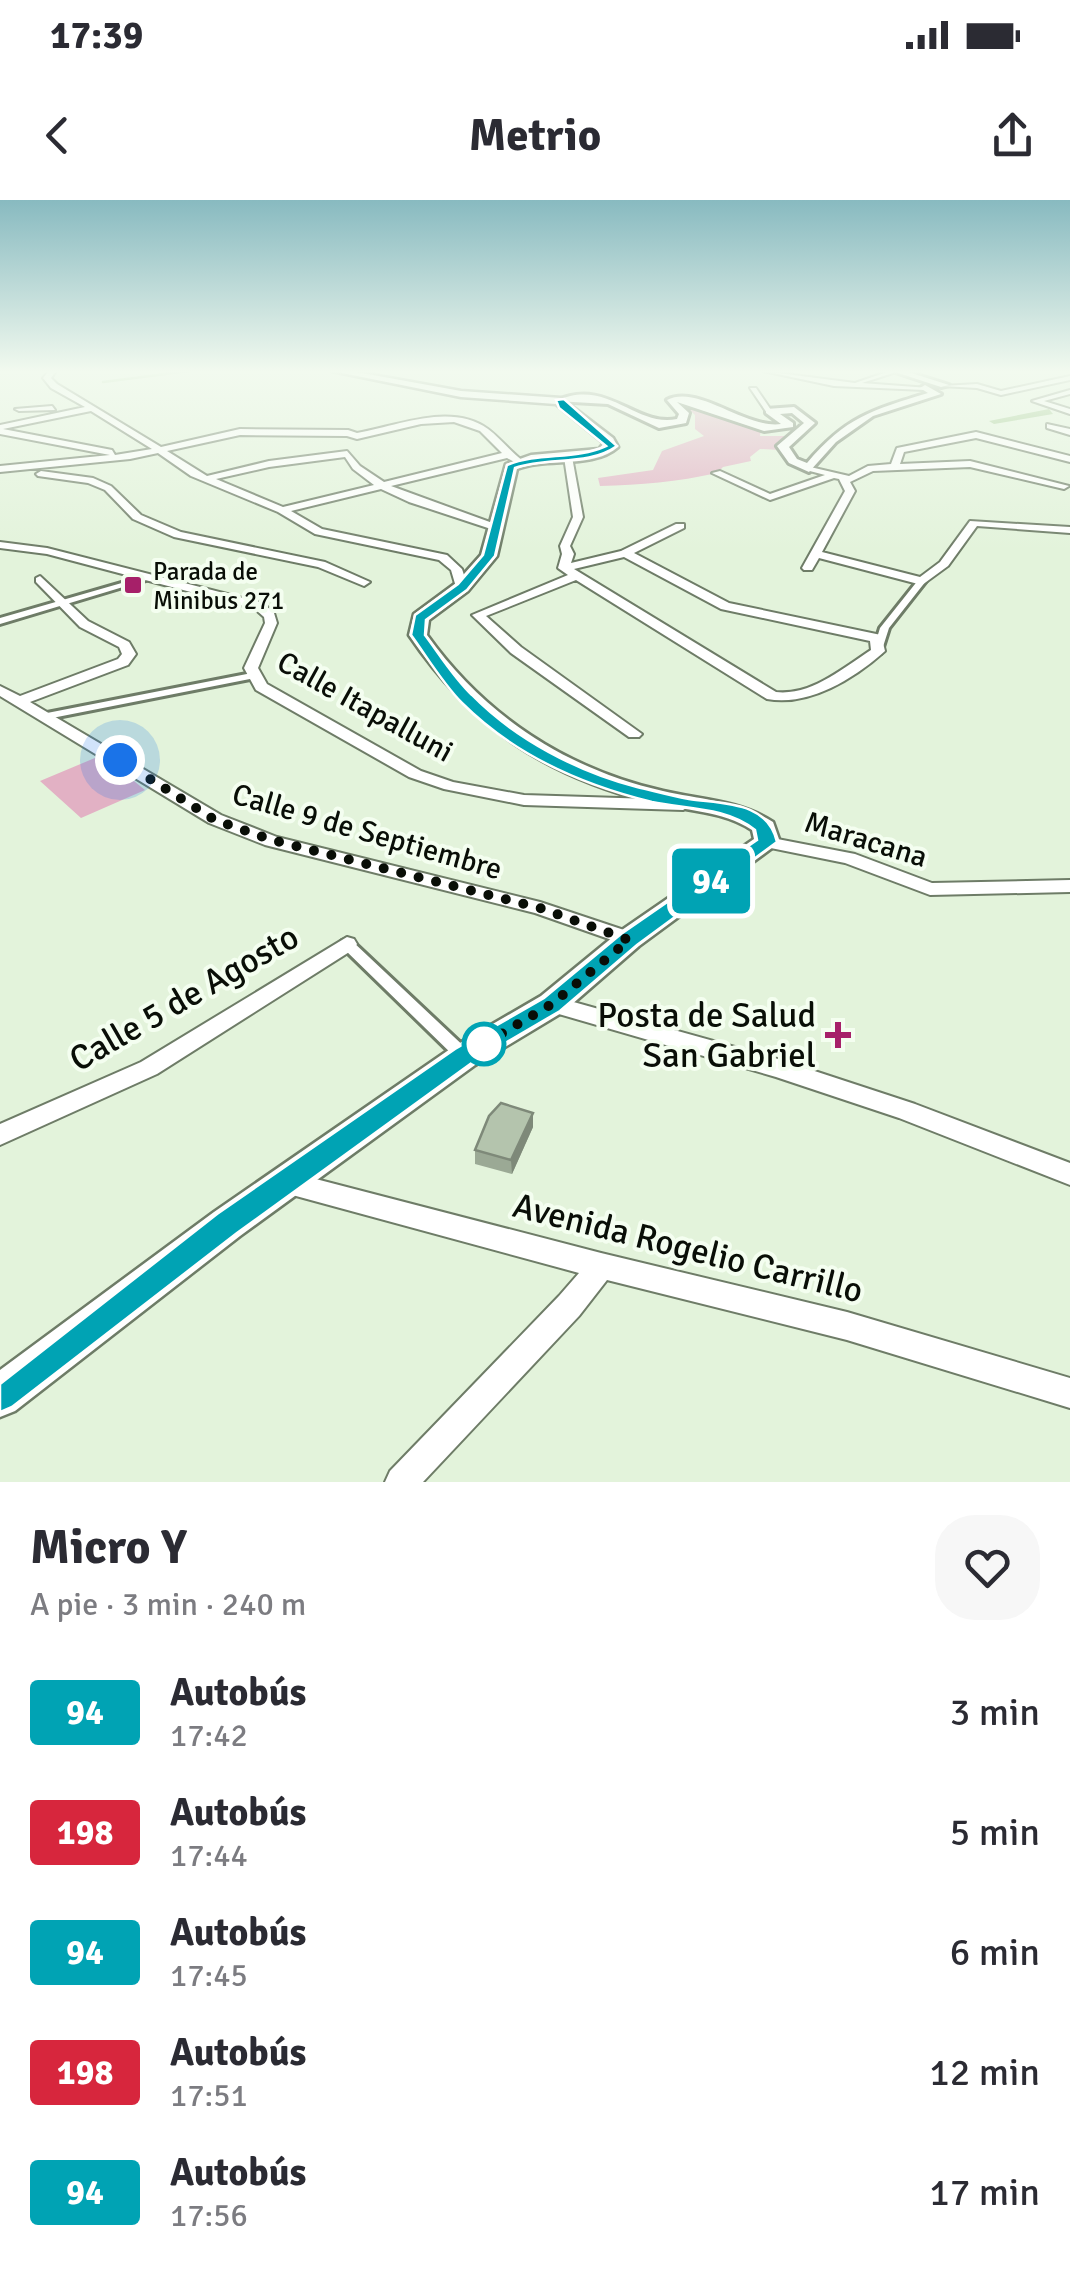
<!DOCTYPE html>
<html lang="es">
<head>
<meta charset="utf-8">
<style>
  :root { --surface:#fff; --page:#f7f7f7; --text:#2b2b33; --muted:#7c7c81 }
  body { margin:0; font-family:Signika,sans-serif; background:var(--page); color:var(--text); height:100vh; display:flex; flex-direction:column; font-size:38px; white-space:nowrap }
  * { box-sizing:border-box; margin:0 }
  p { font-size:32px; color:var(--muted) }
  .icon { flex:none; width:55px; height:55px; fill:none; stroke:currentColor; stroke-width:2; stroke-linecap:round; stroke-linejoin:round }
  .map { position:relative; height:1282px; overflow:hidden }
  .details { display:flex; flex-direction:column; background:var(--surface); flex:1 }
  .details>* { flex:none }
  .badge { padding:0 20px; border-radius:8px; font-size:35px; line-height:65px }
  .you { position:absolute; width:50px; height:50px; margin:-25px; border:8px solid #fff; border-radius:50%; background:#1a73e8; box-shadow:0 0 0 15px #1a73e833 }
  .map>.badge { position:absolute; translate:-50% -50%; box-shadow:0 0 0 5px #fff }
  .round { display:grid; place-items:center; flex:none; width:105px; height:105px; border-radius:40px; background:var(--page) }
  .summary { display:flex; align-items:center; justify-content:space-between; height:170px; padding:0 30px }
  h1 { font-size:48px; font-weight:700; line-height:75px }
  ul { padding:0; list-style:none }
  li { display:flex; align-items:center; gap:30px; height:120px; padding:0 30px }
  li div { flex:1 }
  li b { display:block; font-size:38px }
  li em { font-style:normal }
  li .badge { min-width:110px; font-weight:700; text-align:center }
  .status { display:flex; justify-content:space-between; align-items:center; height:70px; padding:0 50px; background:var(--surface); direction:ltr }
  .status svg { height:28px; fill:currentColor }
  header { display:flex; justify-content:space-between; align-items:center; height:130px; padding:0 30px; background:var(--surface); font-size:45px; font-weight:700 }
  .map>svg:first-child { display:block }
  .green { fill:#e2b1c4 }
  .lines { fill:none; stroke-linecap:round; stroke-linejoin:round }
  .stream { stroke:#98c384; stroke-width:2.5 }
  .canal { fill:#98c384; fill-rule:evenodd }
  .pedestrian-casing { stroke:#6e7c67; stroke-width:6 }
  .minor-casing { stroke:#6e7c67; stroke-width:4 }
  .tertiary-casing { stroke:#6e7c67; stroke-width:6 }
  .secondary-casing { stroke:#6e7c67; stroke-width:5 }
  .pedestrian { fill:#fff; fill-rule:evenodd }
  .minor { fill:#fff; fill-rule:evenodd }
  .tertiary { fill:#fff; fill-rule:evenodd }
  .secondary { fill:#fff; fill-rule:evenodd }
  .wall { fill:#9ba995 }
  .shaded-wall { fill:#7e8979 }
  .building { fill:#b4c4ad; stroke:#7e8979; stroke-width:2.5 }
  .line { fill:#00a3b4; stroke:#fff; stroke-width:2.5 }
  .walk { stroke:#090e07; stroke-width:10; stroke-dasharray:0 18 }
  .poi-dot { fill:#a62069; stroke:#f4fef0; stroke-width:4 }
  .stop-dot { fill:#fff; stroke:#00a3b4; stroke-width:5 }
  .labels { text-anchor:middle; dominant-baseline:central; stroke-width:8; stroke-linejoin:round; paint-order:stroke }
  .far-poi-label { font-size:25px; fill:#090e07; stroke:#f4fef0; text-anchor:start }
  .street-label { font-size:30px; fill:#090e07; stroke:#f4fef0 }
  .near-street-label { font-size:35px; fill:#090e07; stroke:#f4fef0 }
  .near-poi-label { font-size:35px; fill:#090e07; stroke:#f4fef0; text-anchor:end }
</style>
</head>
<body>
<div class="status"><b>17:39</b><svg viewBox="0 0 49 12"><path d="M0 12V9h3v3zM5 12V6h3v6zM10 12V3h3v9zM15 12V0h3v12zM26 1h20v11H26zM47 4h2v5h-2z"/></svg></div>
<header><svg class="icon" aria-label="back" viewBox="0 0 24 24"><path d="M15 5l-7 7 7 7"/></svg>Metrio<svg class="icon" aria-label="share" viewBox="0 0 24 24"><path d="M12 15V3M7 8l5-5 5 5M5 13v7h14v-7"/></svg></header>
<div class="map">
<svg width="1070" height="1282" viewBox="0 0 1070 1282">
  <rect width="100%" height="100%" fill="#e3f3db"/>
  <path class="green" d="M679,200l82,29 -1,7h30l-10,14 -20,-1 -10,8 1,4 -28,6 -6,6c-40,9 -76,12 -117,13l-2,-8 55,-8 9,-19 42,-15 -9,-7v-14z
    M102,555l43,35 -64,28 -41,-37z"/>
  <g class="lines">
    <path class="stream" d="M103,182l86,-11"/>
    <path class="canal" d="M1049,209l4,5 -59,10 -5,-3z"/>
    <defs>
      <path id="pedestrian" d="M146,376l7,2 -153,46v-6z
        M919,379l7,2 -37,47 -8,25h-6l-2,-2 7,-23z
        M252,473l3,1v4l-208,41 -5,-3 5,-3z
        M347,739l5,2 118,111 2,4 -2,4 -6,2 -6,-2 -116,-113 -2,-3 2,-3z"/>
      <path id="minor" d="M49,171h7l-5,7 6,6 104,63 79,-18 108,1 9,3c40,-7 94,-31 131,-4 12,9 22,22 35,32l-5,3 -11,-6 -116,28 107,39 1,2 -5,3 -85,-28 -28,-13 -90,22 31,18 125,26 15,14 6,18 -6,4 -6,-4 -5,-17 -12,-10 -124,-26 -37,-22 -87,-36 -33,-23 -28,6 -130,13v-6l110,-11 -110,-21v-9l85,-18 -34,-19 -8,-10zM91,211l61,38 -37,6 -3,-5 -109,-21zM454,222l26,9 22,22 -118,29 -24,-16 -13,-15 -78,10 -62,15 -40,-25 73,-16 107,1 10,3 64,-15zM345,257l8,12 21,16 -91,22 -67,-28 53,-12z
        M763,171l92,12 35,-12h9l-37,12 67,5 -4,2 -91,-4z
        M1070,176v4l-69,15 -24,-7 -35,-2 35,-2 24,7z
        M750,188h6l17,25h-6z
        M1070,190v4l-26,7 26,8v5l-38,-13z
        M52,206l3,4 -36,1 -4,-2z
        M1047,224l23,5v6l-23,-7z
        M976,232l94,24v6l-94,-24 -72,14 -4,12 70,-3 99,25 -5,3 -94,-22 -97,4 -23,11 5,9 -33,61 98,25 20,-15 30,-41 100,6v6l-93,-7 -29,40 -26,19 -103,-27 -7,12h-8l-2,-2 43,-77 -6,-12 -5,-1 -64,22 -58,-27 8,-2 50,23 55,-19 -19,-5v-4l43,10 19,-10 23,-2 6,-16z
        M568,254l4,3 11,60 -13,29 4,8 -3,9 50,-12 55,-27h8v4l-50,25 95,50 152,32 4,16c-30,27 -76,56 -118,48l-191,-119 -90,36 35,31 121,87 -3,3h-10l-118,-84 -39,-38 96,-40 -10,-7 4,-14 -2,-8 13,-29 -9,-60zM624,357l97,52 149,32 1,9c-28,18 -60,46 -95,42l-202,-123z
        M41,271l52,7 18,8 30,29 40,17 144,30 45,20 -6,4 -46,-19 -144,-30 -41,-18 -28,-29 -17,-7 -50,-7 -2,-2z
        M0,342l47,6 216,55 11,10 3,10 -19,45 9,16 154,87 32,11 71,13 159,5 8,5 -8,5 -159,-5 -80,-16 -35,-12 -153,-87 -12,-22 21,-45 -1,-6 -9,-8 -208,-55 -47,-6z
        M40,376l48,45 41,21 7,12 -8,11 -98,37 191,113 56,22 263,65 96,32 3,5 -3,5 -7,2 -94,-33 -270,-68 -56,-22 -209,-127v-10l20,10 98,-37 4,-5 -3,-7 -39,-20 -44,-45v-4z
        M767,637l88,17 77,29 138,-3v12l-140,3 -85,-32 -84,-17 -3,-4z
        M347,737l7,2 3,5 -3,5 -197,125 -157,71v-21l141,-62z
        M552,796l226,63 137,45 155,59v22l-171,-67 -123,-41 -231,-67 -4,-6 4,-6z
        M285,971l316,82 246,59 223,66v30l-223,-68 -240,-60 -28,36 -156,166h-38l5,-11 169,-175 20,-23 -294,-80 -9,-3 -4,-8 4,-8z"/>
      <path id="tertiary" d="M892,171h13l44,14 -8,2z
        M925,185l16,9 -68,22 -37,26 -27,30 -20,-9 -12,-17 27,-23 -12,-10 -12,1 13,9v4l-29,4 -87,-29 12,11 -3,10 -27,5 -51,-24 -52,-3c51,-24 80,27 121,18l2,-5 -12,-14c31,-16 78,29 114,24l-15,-11v-4l28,-2 21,16 -26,24 8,12 10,4c39,-46 65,-53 121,-70l-8,-5z"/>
      <path id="secondary" d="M332,171h19l110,20 100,7 52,40 5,9c-25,22 -70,10 -101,22l-20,87 -29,35 -39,29 -2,15c58,81 139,134 236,156 38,9 76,9 110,31l7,20 -141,104 -76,66 -88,53 -235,171 -225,175 -15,6v-47l214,-158 239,-165 88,-51 78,-64 135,-93 -2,-9c-30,-20 -68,-19 -103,-28 -107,-28 -178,-76 -240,-167l5,-21 42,-31 25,-28 25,-91 25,-9 68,-6 5,-6 -48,-39 -95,-7z"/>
    </defs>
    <use href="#pedestrian" class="pedestrian-casing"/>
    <use href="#minor" class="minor-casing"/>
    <use href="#tertiary" class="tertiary-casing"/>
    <use href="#secondary" class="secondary-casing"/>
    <use href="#pedestrian" class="pedestrian"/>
    <use href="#minor" class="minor"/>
    <use href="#tertiary" class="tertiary"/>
    <use href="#secondary" class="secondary"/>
  </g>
  <path class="wall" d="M533,913v14l-21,47 -37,-10v-14z"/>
  <path class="shaded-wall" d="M533,913v14l-21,47 -1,-14z"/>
  <path class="building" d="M501,903l32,10 -22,47 -36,-10 14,-34z"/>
  <linearGradient id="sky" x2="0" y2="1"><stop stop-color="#88bac0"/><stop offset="0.49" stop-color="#f2faef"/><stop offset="1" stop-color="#f2faef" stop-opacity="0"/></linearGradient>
  <rect width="1070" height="350" fill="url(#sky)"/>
  <path class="line" d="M564,199l53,47c-30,21 -68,10 -102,22l-20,88 -28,34 -41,30 -1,15c15,20 29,43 47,60 43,44 106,77 165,92 17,4 35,9 52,12 34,5 79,2 88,43l-140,103 -77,66 -87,51 -236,171 -225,174 -12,5v-28l217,-170 238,-165 89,-51 77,-64 136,-94 -2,-10c-28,-23 -69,-21 -103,-28 -70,-17 -138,-47 -190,-99 -19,-19 -35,-46 -51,-68l4,-20 43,-31 25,-29 24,-90c32,-13 68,-5 99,-19l-47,-38 -3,-8z"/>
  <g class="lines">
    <path class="walk" d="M120,560l95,60 57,20 268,68 89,32 -77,64 -68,40"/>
  </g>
  <g class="poi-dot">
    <rect x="123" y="375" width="20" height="20" rx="5"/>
    <path d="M833 820h10v10h10v10h-10v10h-10v-10h-10v-10h10z"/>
  </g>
  <circle class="stop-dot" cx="484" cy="844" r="20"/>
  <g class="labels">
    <g class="far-poi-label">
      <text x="153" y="371">Parada de<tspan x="153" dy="29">Minibus 271</tspan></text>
    </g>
    <g class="street-label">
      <text transform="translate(365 507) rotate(29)">Calle Itapalluni</text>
      <text transform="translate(367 632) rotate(16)">Calle 9 de Septiembre</text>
      <text transform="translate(866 640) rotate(17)">Maracana</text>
    </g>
    <g class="near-street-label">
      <text transform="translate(184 798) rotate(-30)">Calle 5 de Agosto</text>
      <text transform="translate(688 1048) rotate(14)">Avenida Rogelio Carrillo</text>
    </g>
    <g class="near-poi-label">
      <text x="816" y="815">Posta de Salud<tspan x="816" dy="40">San Gabriel</tspan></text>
    </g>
  </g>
</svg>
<div class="you" style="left:120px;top:560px"></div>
<b class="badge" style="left:711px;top:681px;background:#00a3b4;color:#fff">94</b>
</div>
<section class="details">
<div class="summary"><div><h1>Micro Y</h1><p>A pie · 3 min · 240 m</p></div><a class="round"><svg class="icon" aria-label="heart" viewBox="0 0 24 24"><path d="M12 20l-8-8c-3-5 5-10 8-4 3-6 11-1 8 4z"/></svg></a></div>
<ul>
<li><span class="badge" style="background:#00a3b4;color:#fff">94</span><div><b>Autobús</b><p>17:42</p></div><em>3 min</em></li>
<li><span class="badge" style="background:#d7263d;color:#fff">198</span><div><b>Autobús</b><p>17:44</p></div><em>5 min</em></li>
<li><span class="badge" style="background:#00a3b4;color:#fff">94</span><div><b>Autobús</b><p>17:45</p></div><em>6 min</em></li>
<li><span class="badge" style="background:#d7263d;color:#fff">198</span><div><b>Autobús</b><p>17:51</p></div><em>12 min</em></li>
<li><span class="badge" style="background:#00a3b4;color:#fff">94</span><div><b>Autobús</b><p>17:56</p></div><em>17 min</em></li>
</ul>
</section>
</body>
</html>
